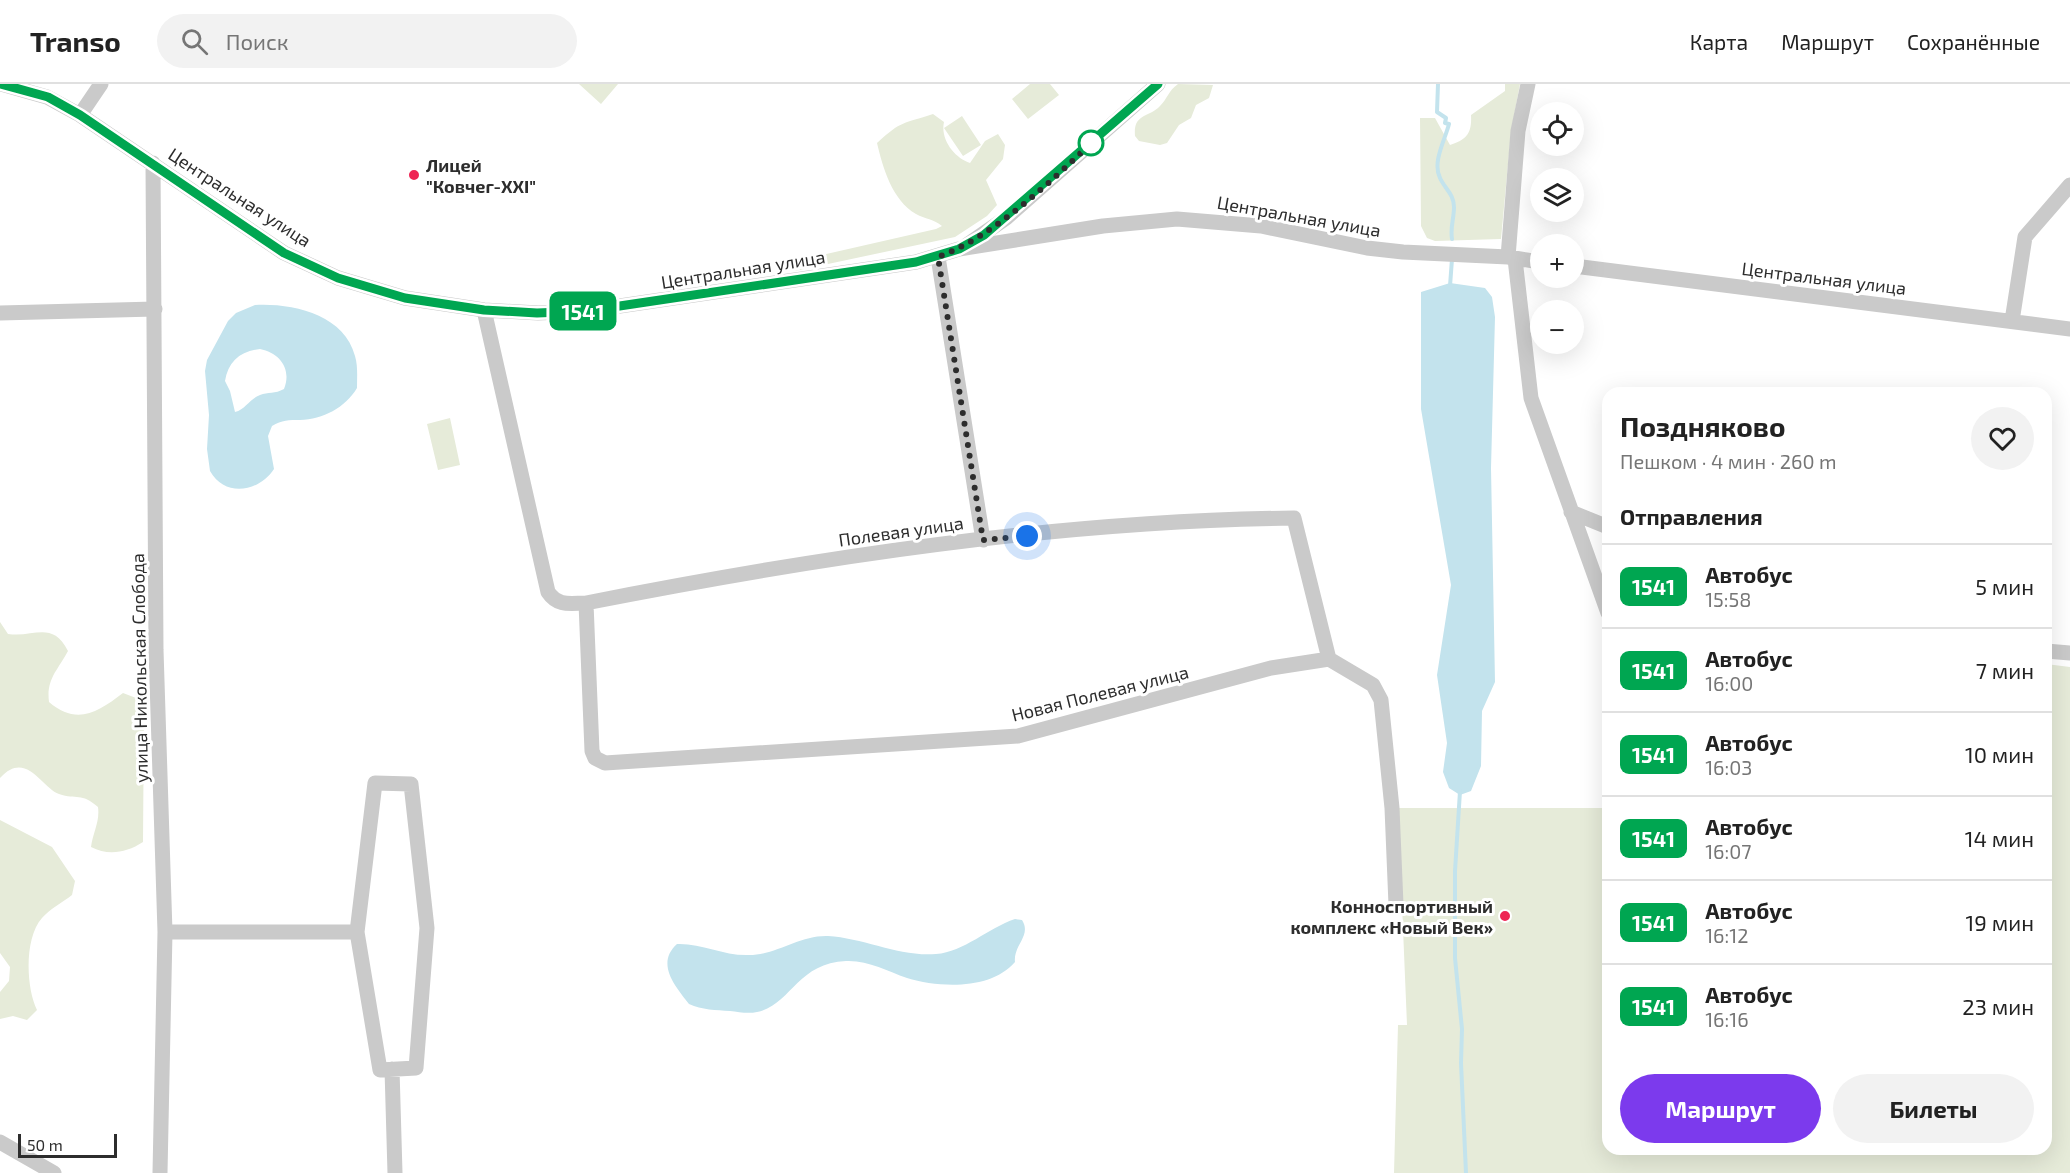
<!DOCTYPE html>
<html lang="ru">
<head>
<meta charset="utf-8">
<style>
  :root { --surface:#fff; --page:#f2f2f2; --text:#222; --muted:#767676; --line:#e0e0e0; --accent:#7c3aed }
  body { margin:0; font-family:"Exo 2",sans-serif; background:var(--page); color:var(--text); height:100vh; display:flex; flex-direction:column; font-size:22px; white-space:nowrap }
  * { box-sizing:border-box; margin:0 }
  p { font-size:20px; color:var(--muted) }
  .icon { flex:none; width:33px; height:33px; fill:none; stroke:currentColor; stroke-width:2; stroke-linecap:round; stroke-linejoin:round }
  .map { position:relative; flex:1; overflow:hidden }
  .side { position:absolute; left:1602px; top:303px; width:450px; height:768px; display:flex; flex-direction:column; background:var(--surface); border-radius:18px; box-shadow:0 6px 24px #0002 }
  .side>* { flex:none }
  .badge { padding:0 12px; border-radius:9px; font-size:21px; line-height:39px }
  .tools { position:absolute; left:1530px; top:18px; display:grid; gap:12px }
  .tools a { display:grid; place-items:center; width:54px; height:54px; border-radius:50%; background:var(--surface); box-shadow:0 6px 24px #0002; font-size:30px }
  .scale { position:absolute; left:18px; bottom:15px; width:99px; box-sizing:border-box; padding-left:6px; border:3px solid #2d2d2d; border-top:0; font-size:16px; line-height:21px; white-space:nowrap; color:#2d2d2d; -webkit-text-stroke:4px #fff; paint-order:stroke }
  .you { position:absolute; width:30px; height:30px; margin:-15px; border:4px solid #fff; border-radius:50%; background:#1a73e8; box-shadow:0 0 0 9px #1a73e833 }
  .map>.badge { position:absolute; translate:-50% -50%; box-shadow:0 0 0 3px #fff }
  h2 { padding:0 18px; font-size:22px; line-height:54px }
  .round { display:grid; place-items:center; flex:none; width:63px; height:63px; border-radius:32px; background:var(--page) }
  .summary { display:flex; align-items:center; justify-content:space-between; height:102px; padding:0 18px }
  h1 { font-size:28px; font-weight:700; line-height:45px }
  .primary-button { display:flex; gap:12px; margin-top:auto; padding:12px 18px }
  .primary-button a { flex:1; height:69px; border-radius:36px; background:var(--accent); color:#fff; font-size:24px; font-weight:700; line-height:69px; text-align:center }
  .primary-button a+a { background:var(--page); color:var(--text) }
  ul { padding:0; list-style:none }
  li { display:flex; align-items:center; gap:18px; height:84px; padding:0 18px; border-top:2px solid var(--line) }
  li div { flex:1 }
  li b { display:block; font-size:22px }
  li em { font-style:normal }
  li .badge { min-width:66px; font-weight:700; text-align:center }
  header { display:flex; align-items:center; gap:36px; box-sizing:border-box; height:84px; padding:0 30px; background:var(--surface); border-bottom:2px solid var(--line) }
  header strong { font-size:28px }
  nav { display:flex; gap:33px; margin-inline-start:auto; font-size:21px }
  .search { width:420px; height:54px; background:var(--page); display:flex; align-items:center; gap:15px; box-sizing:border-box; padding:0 21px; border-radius:33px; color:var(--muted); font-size:22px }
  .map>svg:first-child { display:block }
  .green { fill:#e6ebd9 }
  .water { fill:#c3e3ed; fill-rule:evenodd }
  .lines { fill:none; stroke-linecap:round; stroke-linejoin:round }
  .stream { stroke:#c3e3ed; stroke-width:4 }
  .minor { stroke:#cacaca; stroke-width:15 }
  .line-casing { stroke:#fff; stroke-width:14 }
  .line { stroke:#00a651; stroke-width:9 }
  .walk { stroke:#2d2d2d; stroke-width:6; stroke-dasharray:0 10.8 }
  .stop-dot { fill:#fff; stroke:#00a651; stroke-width:3 }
  .poi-dot { fill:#ee2453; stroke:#fff; stroke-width:2 }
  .labels { text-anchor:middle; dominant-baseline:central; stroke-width:6; stroke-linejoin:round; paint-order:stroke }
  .poi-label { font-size:18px; font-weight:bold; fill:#2d2d2d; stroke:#fff; text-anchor:start }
  .street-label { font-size:18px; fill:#2d2d2d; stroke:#fff }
</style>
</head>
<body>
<header>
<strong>Transo</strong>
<div class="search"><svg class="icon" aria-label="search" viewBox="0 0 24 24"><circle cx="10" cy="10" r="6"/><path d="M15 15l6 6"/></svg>Поиск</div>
<nav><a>Карта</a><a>Маршрут</a><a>Сохранённые</a></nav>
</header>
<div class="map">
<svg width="2070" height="1089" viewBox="0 0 2070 1089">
  <rect width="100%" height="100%" fill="#fff"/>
  <path class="green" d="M579,0h39l-17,20z
    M1030,0h20l9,11 -31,24 -16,-20z
    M1178,0l35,1 -4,13 -13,7 -5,13 -12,7 -12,18 -7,2 -21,-4 -4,-5c-2,-23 14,-18 25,-30 8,-8 8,-15 18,-22z
    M1505,0h15l-9,48 -10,107 -66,2 -8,-3 -6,-12 -1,-108h15l15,27c17,-5 22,-12 21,-30l34,-24z
    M933,30l11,8c-4,18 11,36 26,41l15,-22 13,-7 7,11 -2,14 -17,21 11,25 -10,11 -32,21 -160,34 5,-11 136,-31 6,-3c-8,-7 -17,-7 -26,-12 -24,-14 -33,-46 -39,-71 25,-23 26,-19 56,-29z
    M962,32l19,29 -18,11 -19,-28z
    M450,334l10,47 -22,5 -11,-46z
    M0,510v28l8,12c26,4 44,-14 60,17 -10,19 -22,28 -19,51 28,24 49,10 74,-9l13,5 8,12 -1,132c-17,11 -35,14 -52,5 2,-15 9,-25 7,-40 -17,-15 -21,-7 -39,-13 -17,-6 -33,-45 -59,-16z
    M2046,580l24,3v506h-676l4,-148h9l-9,-217h210v341h438z
    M0,736l52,27 23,34 -3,14c-9,7 -22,14 -30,23 -18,20 -16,70 -5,92l-10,10 -14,-4 -13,3v-27l9,-11 1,-14 -10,-14z"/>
  <path class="water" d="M1450,199l35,5 7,9 3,20 -4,151 4,214 -13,29 -1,55 -10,25 -11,4 -11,-7 -6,-16 4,-29 -10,-68 14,-90 -30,-176v-117z
    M255,221c37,-2 89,9 100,51 3,10 2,21 2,32 -12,20 -34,31 -57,32 -11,0 -18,0 -28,6l-4,10 6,33c-15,23 -49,29 -64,2l-3,-22 2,-34 -4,-44 2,-11 21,-39 8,-8zM260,265c20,4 32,20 24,40 -9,5 -16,3 -24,6 -11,4 -14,14 -25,17l-5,-21 -5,-10c3,-19 15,-30 35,-32z
    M1015,835l7,1c10,16 -9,25 -7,42 -24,28 -75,26 -108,16 -20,-7 -39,-18 -61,-17 -49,2 -55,44 -89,51 -9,2 -18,0 -27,-1 -14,-1 -28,-1 -41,-7 -13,-17 -34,-40 -12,-60 24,-1 47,12 72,11 28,0 50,-20 79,-19 36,2 71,21 108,18 28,-2 52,-26 79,-35z"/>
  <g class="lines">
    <path class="stream" d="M1438,0l-1,28 9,6 -1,5 4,1c-4,16 -17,38 -9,54 5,11 14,16 14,29 0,12 -4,20 -2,32
      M1450,202l2,-27
      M1460,707l-5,80v87l7,71 -1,34 5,110"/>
    <path class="minor" d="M1,0l46,13 33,18 204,138 54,25 67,20 79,12 54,3 48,-2 330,-49 43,-13 144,-23 74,-7 84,7 106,22 36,4 105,5 32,5
      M80,31l21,-31
      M153,79l3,487 9,282 -5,241
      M967,161l39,-27 152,-134
      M938,173l45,283
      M1508,173l10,-126 10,-47
      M1515,175l16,139 77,215
      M1574,182l496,63
      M484,226l64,282c10,15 23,11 38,11l6,148 3,7 10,5 413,-27 253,-68 58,-9 44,26 8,15 11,108 4,97
      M0,229l155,-4
      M2012,237l13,-84 45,-52
      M1571,428l37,15
      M586,519c233,-46 471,-82 708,-85l35,141
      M2046,567l24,2
      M165,848h192l23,138 36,-2 11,-140 -16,-144 -36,-1 -18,149
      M392,985l3,104
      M0,1058l54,31"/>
  </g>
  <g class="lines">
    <defs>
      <path id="line" d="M1,0l47,13 32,18 204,138 54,25 67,20 79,12 53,3 49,-2 330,-49 43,-13 25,-14 174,-151"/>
    </defs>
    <use href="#line" class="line-casing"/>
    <use href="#line" class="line"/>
    <path class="walk" d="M1027,452l-44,4 -45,-283c53,-19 112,-74 153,-114"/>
  </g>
  <circle class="stop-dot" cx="1091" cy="59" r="12"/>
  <g class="poi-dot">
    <circle cx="414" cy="91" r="6"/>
    <circle cx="1505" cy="832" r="6"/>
  </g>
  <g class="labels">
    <g class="poi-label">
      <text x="426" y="81">Лицей<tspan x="426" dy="21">"Ковчег-XXI"</tspan></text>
      <text x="1493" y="822" text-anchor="end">Конноспортивный<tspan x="1493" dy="21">комплекс «Новый Век»</tspan></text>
    </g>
    <g class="street-label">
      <text transform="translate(240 113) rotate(33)">Центральная улица</text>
      <text transform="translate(1299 132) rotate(10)">Центральная улица</text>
      <text transform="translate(743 185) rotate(-9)">Центральная улица</text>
      <text transform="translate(1824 194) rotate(7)">Центральная улица</text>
      <text transform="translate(901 447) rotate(-8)">Полевая улица</text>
      <text transform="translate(139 584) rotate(-91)">улица Никольская Слобода</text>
      <text transform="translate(1100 609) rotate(-14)">Новая Полевая улица</text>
    </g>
  </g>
</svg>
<div class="tools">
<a><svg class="icon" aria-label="locate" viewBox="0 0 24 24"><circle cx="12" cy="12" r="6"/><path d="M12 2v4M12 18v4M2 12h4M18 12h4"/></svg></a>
<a><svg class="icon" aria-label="layers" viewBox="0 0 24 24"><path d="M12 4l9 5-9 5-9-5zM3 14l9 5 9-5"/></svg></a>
<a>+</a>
<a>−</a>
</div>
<div class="scale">50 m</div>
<div class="you" style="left:1027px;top:452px"></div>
<b class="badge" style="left:583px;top:227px;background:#00a651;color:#fff">1541</b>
<section class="side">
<div class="summary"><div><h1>Поздняково</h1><p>Пешком · 4 мин · 260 m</p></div><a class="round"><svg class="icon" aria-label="heart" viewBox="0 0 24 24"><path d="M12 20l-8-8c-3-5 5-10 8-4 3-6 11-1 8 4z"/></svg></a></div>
<h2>Отправления</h2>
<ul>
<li><span class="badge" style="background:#00a651;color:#fff">1541</span><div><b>Автобус</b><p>15:58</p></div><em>5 мин</em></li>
<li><span class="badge" style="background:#00a651;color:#fff">1541</span><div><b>Автобус</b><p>16:00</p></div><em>7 мин</em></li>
<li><span class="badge" style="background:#00a651;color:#fff">1541</span><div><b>Автобус</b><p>16:03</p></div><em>10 мин</em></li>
<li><span class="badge" style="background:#00a651;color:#fff">1541</span><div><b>Автобус</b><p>16:07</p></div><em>14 мин</em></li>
<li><span class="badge" style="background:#00a651;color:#fff">1541</span><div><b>Автобус</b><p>16:12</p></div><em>19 мин</em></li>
<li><span class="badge" style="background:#00a651;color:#fff">1541</span><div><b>Автобус</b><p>16:16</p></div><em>23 мин</em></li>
</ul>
<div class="primary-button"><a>Маршрут</a><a>Билеты</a></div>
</section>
</div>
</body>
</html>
